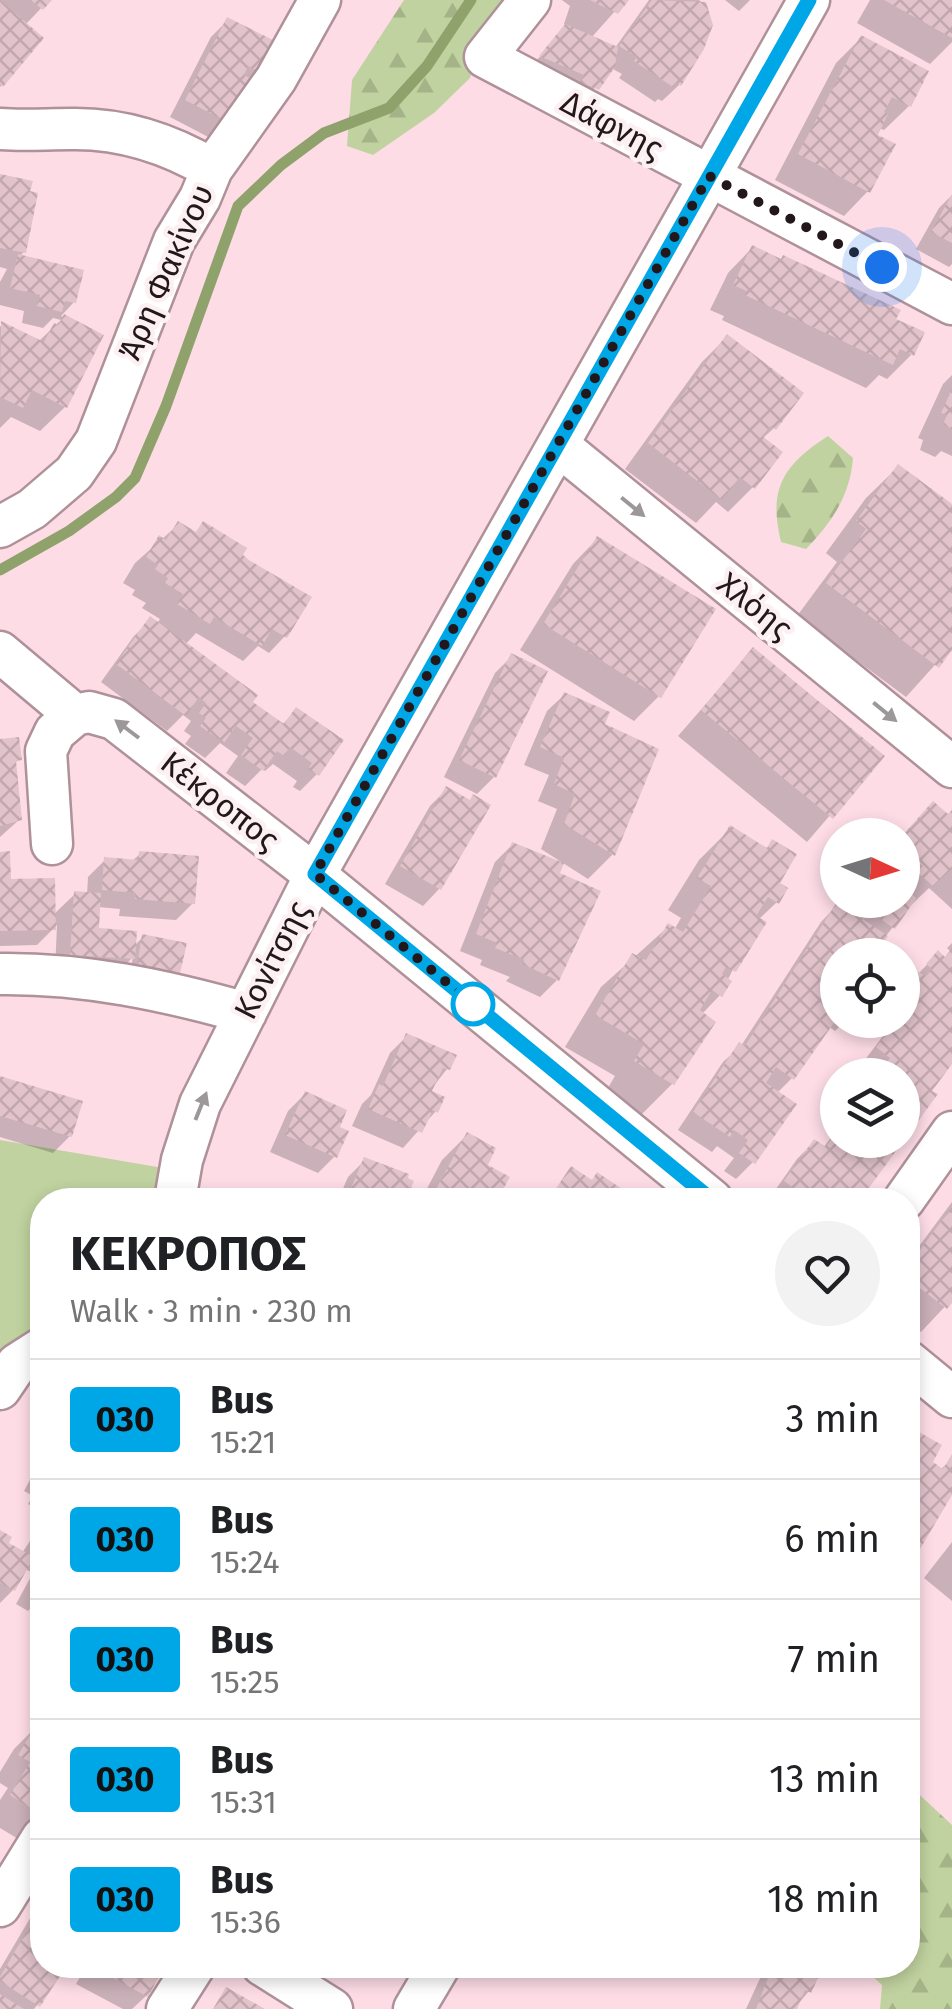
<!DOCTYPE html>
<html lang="en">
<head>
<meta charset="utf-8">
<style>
  :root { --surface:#fff; --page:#f2f2f2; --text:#202124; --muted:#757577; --line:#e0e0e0 }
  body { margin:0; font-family:"Fira Sans",sans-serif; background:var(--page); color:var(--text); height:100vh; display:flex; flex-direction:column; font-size:38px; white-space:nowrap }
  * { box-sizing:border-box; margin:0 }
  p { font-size:32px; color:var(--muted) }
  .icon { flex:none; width:55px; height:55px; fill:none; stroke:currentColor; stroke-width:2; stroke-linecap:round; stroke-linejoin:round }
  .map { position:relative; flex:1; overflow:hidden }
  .details { position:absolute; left:30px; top:1188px; width:890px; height:790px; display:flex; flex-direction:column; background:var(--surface); border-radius:40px; box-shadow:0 5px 15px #0003 }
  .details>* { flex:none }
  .badge { padding:0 20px; border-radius:8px; font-size:35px; line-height:65px }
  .needle { width:65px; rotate:94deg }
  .fabs { position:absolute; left:820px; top:818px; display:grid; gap:20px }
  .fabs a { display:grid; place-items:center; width:100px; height:100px; border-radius:50%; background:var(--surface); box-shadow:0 5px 15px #0003; font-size:50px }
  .you { position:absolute; width:50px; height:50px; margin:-25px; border:8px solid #fff; border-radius:50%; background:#1a73e8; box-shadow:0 0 0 15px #1a73e833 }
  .map>.badge { position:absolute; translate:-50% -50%; box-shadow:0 0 0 5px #fff }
  .round { display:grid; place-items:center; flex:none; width:105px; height:105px; border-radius:52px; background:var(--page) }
  .summary { display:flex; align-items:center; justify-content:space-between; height:170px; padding:0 40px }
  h1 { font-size:48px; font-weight:700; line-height:75px }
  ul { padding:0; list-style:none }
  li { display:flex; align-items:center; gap:30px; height:120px; padding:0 40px; border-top:2px solid var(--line) }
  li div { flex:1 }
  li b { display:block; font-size:38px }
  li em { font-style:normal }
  li .badge { min-width:110px; font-weight:700; text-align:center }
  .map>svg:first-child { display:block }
  .green { fill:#c0d29f }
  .forest { fill:url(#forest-firs) }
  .shadow { fill:#0003 }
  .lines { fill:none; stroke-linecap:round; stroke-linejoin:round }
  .stream { stroke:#8fa26c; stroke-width:11 }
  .building { fill:url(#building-cross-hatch) }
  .street-casing { stroke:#af919a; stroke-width:45 }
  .street { stroke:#fff; stroke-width:40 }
  .oneway { fill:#9c9798 }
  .line-casing { stroke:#fff; stroke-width:22 }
  .line { stroke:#00a7e7; stroke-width:15 }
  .walk { stroke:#22171a; stroke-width:10; stroke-dasharray:0 18 }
  .stop-dot { fill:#fff; stroke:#00a7e7; stroke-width:5 }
  .labels { text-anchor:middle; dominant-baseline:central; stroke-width:9; stroke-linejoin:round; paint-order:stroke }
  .street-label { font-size:32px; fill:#22171a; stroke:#fdf0f3 }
</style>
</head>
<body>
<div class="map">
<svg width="952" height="2009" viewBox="0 0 952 2009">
  <defs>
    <pattern id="forest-firs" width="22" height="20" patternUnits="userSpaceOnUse" patternTransform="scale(2.5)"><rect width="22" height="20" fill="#c0d29f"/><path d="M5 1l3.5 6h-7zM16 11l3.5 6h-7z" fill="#a5b488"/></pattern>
    <pattern id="building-cross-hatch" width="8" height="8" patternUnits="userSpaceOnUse" patternTransform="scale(2.5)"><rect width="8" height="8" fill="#e2c3cc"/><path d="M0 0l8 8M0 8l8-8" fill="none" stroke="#c2a7af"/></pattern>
  </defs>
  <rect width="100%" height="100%" fill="#fddce6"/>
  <path class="green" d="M0,1140l169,29 -5,31h-122v136l-42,26z"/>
  <path class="forest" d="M404,0h98l-18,34 -14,44 -36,35 -61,42 -26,-9 5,-66z
    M828,436l25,22c-3,38 -21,64 -47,91l-25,-7c-13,-53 2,-77 47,-106z
    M908,1784l44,41v184h-72l2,-24 -22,-20h48z"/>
  <path class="shadow" d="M0,0h49l-24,25 16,13 -41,49z
    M562,0h63l-34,38 24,10 34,-48h50l5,4 -2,43 -23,38 -17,16 -4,-2 -3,3 -36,-24 3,-4 -11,-6 -31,38 -55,-32 42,-49 -3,-1 6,-18z
    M725,0h25l-11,11z
    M870,0h82v42l-22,22 -73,-41z
    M228,20l29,50 -10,10 -33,60 -44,-23 41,-80z
    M861,38l48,68 -25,24 -5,-2 -11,63 -24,25 -69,-36 61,-117z
    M0,176l24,76 -5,5 55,45 -13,14 40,20 -36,71 -25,24 -29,-14 -11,11v-102l38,16 23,-22 -8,-2 -10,10 -21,-5 2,-12 -24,-6v-23l7,-13 -7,-2z
    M952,195v69l-3,3 -33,-18 23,-41z
    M752,248l141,72 19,34 -25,25 -8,-4 -13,13 -144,-68 2,-4 -14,-6 18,-37z
    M727,337l47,91 -12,11 17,14 -26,34 -25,25 -12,-10 -20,21 -71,-54 77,-107z
    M952,375v81l-11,-5 -6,6 -15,-7 3,-10 -5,-2 25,-54z
    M898,467l54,40v139l-46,51 -109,-81 40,-54 -11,-9 40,-55z
    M179,524l15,10 10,-10 36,32 45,80 -16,17 -11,-7 -15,15 -47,-28 -11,12 65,58 32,22 14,-15 21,64 -17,17 -7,-4 4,-6 -24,-17 -8,7 -3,-2 -17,17 -19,-13 12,-17 -18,-13 -15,15 -20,-14 6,-8 -7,-5 7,-10 -8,-6 -16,16 -66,-49 33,-46 17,-16 6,4 3,-5 -18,-11 4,-5 -14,-8 3,-5 -12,-7 12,-20z
    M597,539l62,157 -25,25 -114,-71 53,-86z
    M753,650l128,106 -74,86 -129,-106z
    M512,656l-18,121 -17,17 -33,-17 51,-104z
    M564,695l38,31 11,128 -25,25 -47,-30 16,-40 -19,-8 11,-26 -25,-10 23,-54z
    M0,742l19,17 -5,5 6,55 -20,18z
    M447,789l-8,100 -16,17 -38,-22 45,-78z
    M952,813v96l-23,-21 -22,21 -36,46h-33v65h8l-11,11 -7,-5 -36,52 -15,15 -24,69 -17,17 -12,-8 10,-13 -17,-12 -5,6 -34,-22 45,-68 18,-16 80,-124 21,-22h60v-64z
    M730,829l35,21 8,-8 4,60 -19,18 -38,75 -18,19 -30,70 -31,31 -36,-22 10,-17 -50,-29 36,-60 68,-61 5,4 7,-12 -13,-8 31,-50z
    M512,845l45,29v106l-17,17 -34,-16 4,-4 -30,-12 2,-5 -22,-9 35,-89z
    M0,854l8,28 45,33 22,-21 12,1 1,-18 17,-17 26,2 9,-8 53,49 -17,17 -57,-4 1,-7 -22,-2 -2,24 37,16 10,-10 35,35 -8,8 -40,-8 3,-15 -9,9 -69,5 2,-46 -20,20 -37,1z
    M952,943v108l-50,24h-27l-14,-10 34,-45h7v-29l36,-38 7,6 7,-6 -5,-5z
    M407,1036l40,33 -18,23 7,19 -33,37 -51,-22 10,-22 9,-9 19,-42z
    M0,1079l70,57 -17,17 -53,-16z
    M305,1094l32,35 -2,27 -17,17 -48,-21 18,-41z
    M838,1128v12h63l-44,60 -88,-1 28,-40 17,-17 9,6z
    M467,1135l18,31 9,34h-73l21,-40z
    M365,1160l38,40h-65l10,-23z
    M952,1202v97l-31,33 -13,-10v-61z
    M913,1431l16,32 11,7 12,-11v31l-34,58 -10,10v-121z
    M42,1457v55l-14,-8 5,-8 -9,-5z
    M42,1523v73l-14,15 -12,-7 17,-31 -8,-4 -12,21 -13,13v-70l5,11 17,9z
    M952,1542v59l-28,-23z
    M38,1725l4,2v91l-22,22 -20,-12v-28l8,-12 -8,-5v-11l14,-23z
    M42,1898v67h27l-35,44h-34v-40z
    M87,1965h75l-16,31 -14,13h-9l-47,-25z
    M703,1965h23l-8,9z
    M766,1965h55l-12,26 -15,18h-48z"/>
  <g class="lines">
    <path class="stream" d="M0,570l69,-39 47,-34 19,-19 31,-72 72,-200 43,-41 43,-32 65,-25 38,-42 44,-66"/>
  </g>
  <path class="building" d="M0,0l44,38 -41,49 -3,-3z
    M31,0h21l-9,10z
    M590,0h39l-11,14z
    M652,0l54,2 7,23 -9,24 -23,37 -5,-3 -3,4 -39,-26 3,-4 -18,-11z
    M884,0h68v38z
    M227,17l48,24 -16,31 -11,-6 -4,9 11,6 -22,44 -48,-25z
    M565,24l53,23 -3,20 -16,23 -19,-8 4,-7 -45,-19z
    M861,35l68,36 -18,36 -19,-10 -8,15 4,2 -10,21 18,9 -26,49 -72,-39z
    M0,174l33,7 -3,10 8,2 -12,60 -26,-5z
    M952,194v49l-21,-11z
    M752,245l29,14 2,-4 118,55 -5,9 29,13 -11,24 -14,-7 -7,16 -148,-70 2,-4 -14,-6z
    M18,254l66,16 -8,33 -11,-2 -3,11 -25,-6 3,-11 -30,-7z
    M64,314l40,21 -37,73 -35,-18 -9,18 -23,-11 1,-76 43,21 10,-19 5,2z
    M727,334l77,59 -28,37 -5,-4 -9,10 21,16 -28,37 -15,-12 -18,23 -74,-57z
    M952,389v40l-9,-5 4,-9 -6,-2z
    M898,464l54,40v146l-13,18 -113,-85 40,-54 -10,-8z
    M178,521l18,11 7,-11 44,27 -4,7 6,5 63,37 -25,41 -15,-9 -10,17 -48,-29 -4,7 -33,-20 6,-10 -18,-11 3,-5 -13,-9 3,-4 -12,-8 13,-22 7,5z
    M597,536l119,73 -55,89 -118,-74z
    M150,616l108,79 -5,7 31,22 12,-17 48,33 -25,36 -11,-7 4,-6 -22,-16 -6,9 -7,-5 -14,20 -22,-16 12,-17 -17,-12 -12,17 -24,-17 6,-8 -7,-5 7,-10 -7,-6 -13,19 -70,-52z
    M753,647l132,109 -52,63 -132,-109z
    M511,653l37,18 -52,107 -37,-18z
    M564,692l46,20 -5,12 54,25 -44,107 -51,-32 11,-30 -21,-10 10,-26 -24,-11z
    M19,737l3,23 -6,1 6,59 -22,6v-87z
    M446,786l24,14 3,-6 18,11 -50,85 -41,-24z
    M933,801l15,13 4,-4v59l-19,17 -16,-14 6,-6 -21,-18v-12z
    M730,825l37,23 5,-9 25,15 -17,29 8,5 -9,16 -11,-7 -12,19 11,6 -31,50 -10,-5 -4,7 10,7 -10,16 -10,-7 -12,20 16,12 -42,63 -40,-24 10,-17 -49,-29 37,-62 14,7 22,-37 15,9 28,-46 -14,-8z
    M512,842l52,21 -4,10 41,18 -42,90 -39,-18 5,-3 -30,-12 2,-5 -21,-9z
    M10,851l1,28 44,-1 1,52 -56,1v-79z
    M139,851l60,5 -4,48 -60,-5 1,-6 -34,-3 2,-33 34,3z
    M902,887l15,10 -22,32 -43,-29h50z
    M74,891l27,2 -2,35 38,3 -2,28 -65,-4z
    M837,902l51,34 -14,19h-36v62l-44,63 -18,-13 -10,16 31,21 -42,60 -16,-11 9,-13 -14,-10 -4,7 -37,-25 46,-70 6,4z
    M142,934l45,9 -7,30 -43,-8z
    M952,948v116l-20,27 6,3 -78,106h-49l-27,-19 30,-42 12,8 12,-17v10h64v-65h-24l12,-17 -14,-11 22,-27h4v-6l15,-21 -9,-7 10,-14 8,4 6,-7 -6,-5 12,-14 7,7z
    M406,1033l51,22 -7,15 -7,-2 -11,23 13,6 -7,16 -5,-3 -11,23 -54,-24 11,-25 4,2z
    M0,1076l83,25 -11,36 -72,-21z
    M305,1091l42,19 -7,17 9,4 -12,27 -52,-23z
    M467,1132l29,16 -8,17 22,12 -13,23h-67z
    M364,1157l45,17 -1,4 6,3 -8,19h-60z
    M571,1166l21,14 5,-8 28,19 -6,9h-80l8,-11 6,4z
    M952,1207v96l-5,6 -39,-30v-13z
    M912,1428l30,17 -9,17 10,7 9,-15v41l-32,54 -12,-7v-105z
    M42,1526v27l-11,-7z
    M0,1530l12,7 -3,6 25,14 -19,34 -15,-8z
    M42,1565v28l-11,-6z
    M38,1722l4,2v91l-32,-20 20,-33 -12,-7z
    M42,1905v60h25l-27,42 -40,-26v-4z
    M89,1965h76l-17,32z
    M773,1965h51l-13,28 -6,-3 -8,19h-41z
    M226,1987l39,22h-52z
    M0,1994l24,15h-24z"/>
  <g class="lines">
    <defs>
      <path id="street" d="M530,0l-45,57 467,247
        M0,129c24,2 46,0 71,0 51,-1 97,14 141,40
        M558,445l394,322
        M0,527l32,-18 42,-36 22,-32 78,-200 26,-43 12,-29 64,-90 44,-79
        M0,652l75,63 14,-3 25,7 201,156 397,325
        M52,844l-6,-93 9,-19 20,-17
        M0,974c84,-1 165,16 246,39
        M175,1200l7,-40 18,-56 115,-229 494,-875
        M904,1200l48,-68
        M908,1361l44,36
        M0,1389l17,-25 25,-16
        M0,1906l42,-68
        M262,1965l70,44
        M167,2009l28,-44
        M414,2009l26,-44"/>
    </defs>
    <use href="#street" class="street-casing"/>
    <use href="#street" class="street"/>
  </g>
  <defs><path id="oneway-solid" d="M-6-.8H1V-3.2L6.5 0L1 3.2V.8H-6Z" transform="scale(2.5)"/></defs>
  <g class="oneway">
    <use href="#oneway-solid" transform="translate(633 507) rotate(39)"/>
    <use href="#oneway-solid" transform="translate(885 712) rotate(39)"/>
    <use href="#oneway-solid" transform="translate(127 729) rotate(-143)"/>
    <use href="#oneway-solid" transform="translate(201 1106) rotate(-68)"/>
  </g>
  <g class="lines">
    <defs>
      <path id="line" d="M712,1200l-397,-326 494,-874"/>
    </defs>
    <use href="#line" class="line-casing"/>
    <use href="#line" class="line"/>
    <path class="walk" d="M473,1004l-158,-130 394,-698 173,91"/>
  </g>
  <circle class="stop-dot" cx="473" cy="1004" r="20"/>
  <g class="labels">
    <g class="street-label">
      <text transform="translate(612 125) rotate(28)">Δάφνης</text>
      <text transform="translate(166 272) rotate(-66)">Άρη Φακίνου</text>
      <text transform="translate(755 606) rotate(39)">Χλόης</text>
      <text transform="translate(220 801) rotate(38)">Κέκροπος</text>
      <text transform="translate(272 960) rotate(-63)">Κονίτσης</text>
    </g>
  </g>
</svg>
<div class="fabs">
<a><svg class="needle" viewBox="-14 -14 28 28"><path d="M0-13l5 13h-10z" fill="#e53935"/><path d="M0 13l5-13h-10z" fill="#757577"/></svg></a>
<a><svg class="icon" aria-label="locate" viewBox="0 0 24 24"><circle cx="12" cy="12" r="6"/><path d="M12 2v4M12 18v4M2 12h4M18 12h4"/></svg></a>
<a><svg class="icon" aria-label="layers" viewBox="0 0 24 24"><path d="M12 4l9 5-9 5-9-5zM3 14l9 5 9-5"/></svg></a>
</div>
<div class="you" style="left:882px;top:267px"></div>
<section class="details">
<div class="summary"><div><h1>ΚΕΚΡΟΠΟΣ</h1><p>Walk · 3 min · 230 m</p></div><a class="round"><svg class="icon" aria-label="heart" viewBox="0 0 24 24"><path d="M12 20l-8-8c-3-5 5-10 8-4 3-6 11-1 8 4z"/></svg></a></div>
<ul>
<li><span class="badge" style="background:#00a7e7;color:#111">030</span><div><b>Bus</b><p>15:21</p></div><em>3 min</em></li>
<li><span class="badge" style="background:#00a7e7;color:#111">030</span><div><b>Bus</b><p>15:24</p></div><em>6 min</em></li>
<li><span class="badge" style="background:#00a7e7;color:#111">030</span><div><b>Bus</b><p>15:25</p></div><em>7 min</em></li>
<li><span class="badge" style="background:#00a7e7;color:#111">030</span><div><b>Bus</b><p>15:31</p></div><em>13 min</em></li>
<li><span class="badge" style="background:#00a7e7;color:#111">030</span><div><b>Bus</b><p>15:36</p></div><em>18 min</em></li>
</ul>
</section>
</div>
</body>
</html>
